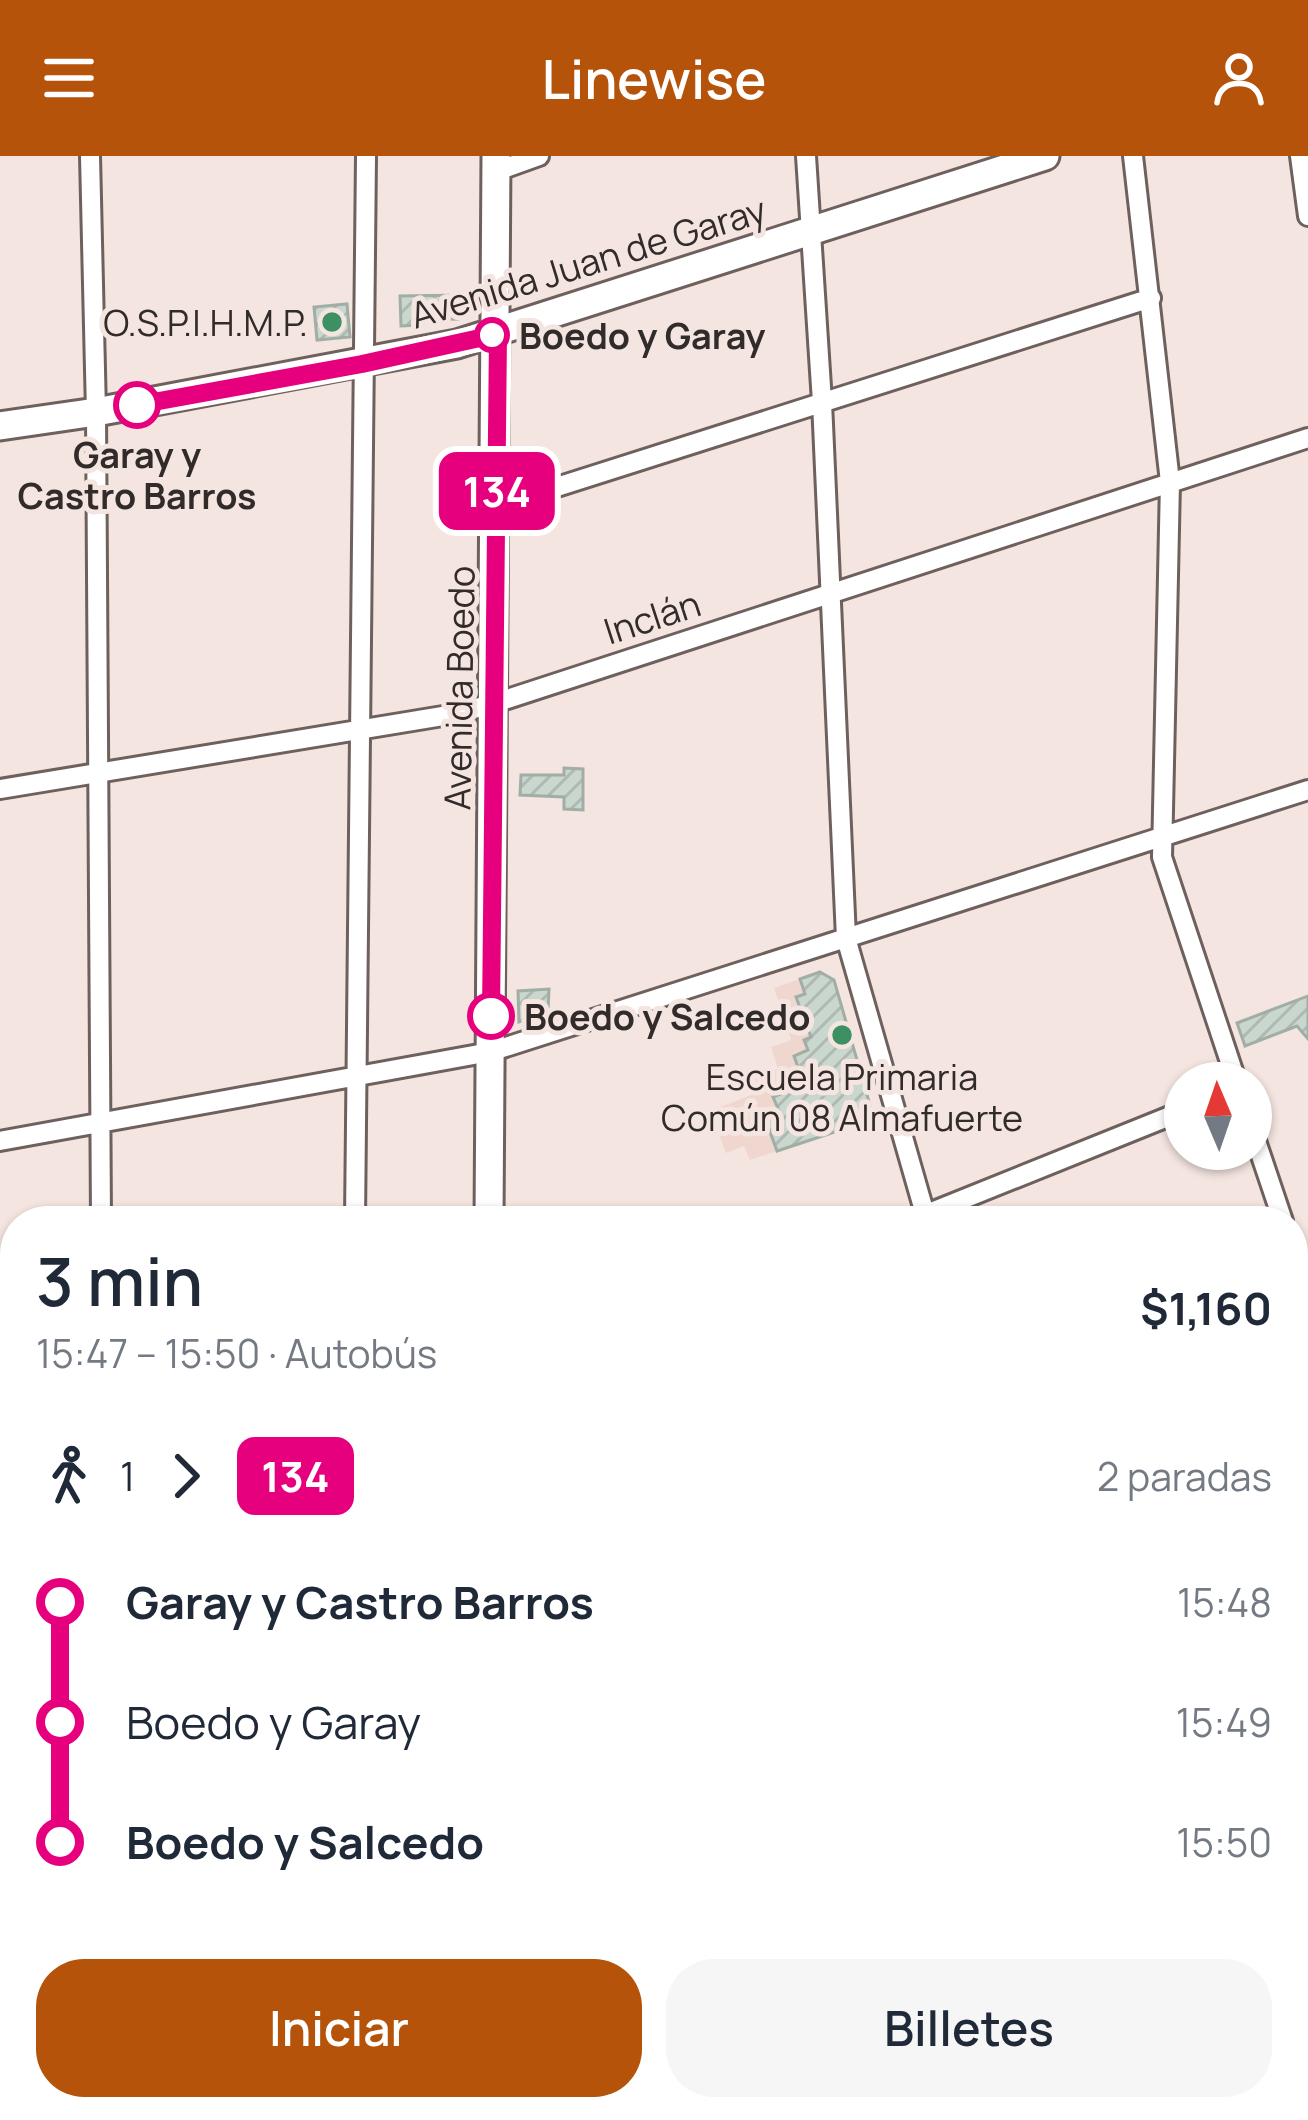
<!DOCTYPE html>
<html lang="es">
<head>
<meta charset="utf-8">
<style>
  :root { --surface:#fff; --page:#f6f6f7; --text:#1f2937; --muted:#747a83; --accent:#b45309 }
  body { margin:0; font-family:Manrope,sans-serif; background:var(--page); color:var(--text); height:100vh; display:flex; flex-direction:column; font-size:45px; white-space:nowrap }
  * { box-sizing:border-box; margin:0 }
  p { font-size:39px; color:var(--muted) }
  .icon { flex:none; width:66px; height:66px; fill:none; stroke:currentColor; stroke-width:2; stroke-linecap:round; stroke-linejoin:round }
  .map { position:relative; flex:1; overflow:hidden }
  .side { position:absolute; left:0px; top:1050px; width:1308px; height:915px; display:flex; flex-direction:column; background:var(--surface); border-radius:48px 48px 0 0; box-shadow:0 3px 9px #0004 }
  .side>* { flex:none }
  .badge { padding:0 24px; border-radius:18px; font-size:42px; line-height:78px }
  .needle { width:78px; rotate:358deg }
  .buttons { position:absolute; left:1164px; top:906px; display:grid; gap:24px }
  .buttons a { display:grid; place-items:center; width:108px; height:108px; border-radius:50%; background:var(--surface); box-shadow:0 3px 9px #0004; font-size:60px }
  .map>.badge { position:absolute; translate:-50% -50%; box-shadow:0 0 0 6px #fff }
  .legs { display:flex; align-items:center; gap:18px; height:132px; padding:0 36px; font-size:39px }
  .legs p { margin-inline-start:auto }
  .summary { display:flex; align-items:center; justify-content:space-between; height:204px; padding:0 36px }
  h1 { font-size:66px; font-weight:600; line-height:90px }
  .primary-button { display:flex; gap:24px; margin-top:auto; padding:24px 36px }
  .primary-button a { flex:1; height:138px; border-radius:48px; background:var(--accent); color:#fff; font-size:48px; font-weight:600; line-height:138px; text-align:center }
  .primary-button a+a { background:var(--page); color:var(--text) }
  ul { padding:0 36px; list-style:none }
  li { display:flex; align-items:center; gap:42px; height:120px; font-size:45px }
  li i { display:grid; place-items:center; width:18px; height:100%; margin:0 15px; background:currentColor }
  li i::after { content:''; width:30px; height:30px; margin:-15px; border:9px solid; border-radius:50%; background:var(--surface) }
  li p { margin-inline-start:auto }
  li:first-child i { background:linear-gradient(#0000 50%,currentColor 0) }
  li:last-child i { background:linear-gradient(currentColor 50%,#0000 0) }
  header { display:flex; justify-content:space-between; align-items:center; height:156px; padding:0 36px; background:var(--accent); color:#fff; font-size:54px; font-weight:600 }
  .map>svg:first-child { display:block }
  .built { fill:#efd7d0 }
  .building { fill:url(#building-hatch); stroke:#a1aea5; stroke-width:3 }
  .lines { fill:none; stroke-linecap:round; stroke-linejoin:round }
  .minor-casing { stroke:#6e615d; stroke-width:24 }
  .secondary-casing { stroke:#6e615d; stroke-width:33 }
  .minor { stroke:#fff; stroke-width:18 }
  .secondary { stroke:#fff; stroke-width:27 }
  .line-1-casing { stroke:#fff; stroke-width:27 }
  .line-1 { stroke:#e6007e; stroke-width:18 }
  .poi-dot { fill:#3d9063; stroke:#f5e5e0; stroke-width:4.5 }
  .stop-1-dot { fill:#fff; stroke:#e6007e; stroke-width:6 }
  .labels { text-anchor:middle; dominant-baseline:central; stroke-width:10; stroke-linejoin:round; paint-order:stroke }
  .street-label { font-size:36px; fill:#312c2a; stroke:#f5e5e0 }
  .poi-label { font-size:36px; fill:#312c2a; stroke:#f5e5e0; text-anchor:end }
  .stop-label { font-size:36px; font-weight:bold; fill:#312c2a; stroke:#f5e5e0; text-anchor:start }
</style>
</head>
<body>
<header><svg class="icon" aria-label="menu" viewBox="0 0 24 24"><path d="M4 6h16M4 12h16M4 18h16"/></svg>Linewise<svg class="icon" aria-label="person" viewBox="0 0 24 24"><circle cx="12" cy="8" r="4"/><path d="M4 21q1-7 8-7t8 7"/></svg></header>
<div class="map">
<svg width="1308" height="1964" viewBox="0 0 1308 1964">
  <defs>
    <pattern id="building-hatch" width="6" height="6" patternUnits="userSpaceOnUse" patternTransform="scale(3)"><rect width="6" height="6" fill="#cad7ce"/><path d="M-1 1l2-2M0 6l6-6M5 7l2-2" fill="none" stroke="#aeb9b1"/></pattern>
  </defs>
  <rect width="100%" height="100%" fill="#f5e5e0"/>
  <path class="built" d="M820,816l14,9 40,138 -124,41 -6,-14 -18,7 -16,-42 49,-19 -4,-15 23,-8 -7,-22 20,-7 -17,-52z"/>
  <path class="building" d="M464,139l1,18 -6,6 -39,1 1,5 -20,1 -1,-30z
    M347,148l3,33 -33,3 -3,-33z
    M564,612l19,1v41l-19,-1v-12l-44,-2 1,-20h43z
    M820,816l14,8 40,139 -97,32 -12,-33 15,-5 -7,-16 18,-7 -7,-17 14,-6 -4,-11 14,-6 -4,-10 7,-3 -15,-40 9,-3 -5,-15z
    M549,833l-1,23 -29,10 -1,-31z
    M1308,840v43l-11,-13 -52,20 -8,-23z
    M445,1950h71v5l-37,9h-31z
    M566,1950h83v5l-38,9h-42z
    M1169,1950h81l4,14h-81z"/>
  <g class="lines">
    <defs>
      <path id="minor" d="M90,0l6,256 5,809
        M806,0l16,246 24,536 81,283
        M1133,0l37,326 -8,375 75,226
        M1300,0l8,60
        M497,15l42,-15
        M497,350l654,-208
        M0,633l455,-75 40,-11 813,-265
        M1251,970l32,95
        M0,985l490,-89 818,-262
        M355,1065l11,-1065
        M909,1065l276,-111
        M1293,1093l15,45
        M0,1320l15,-2
        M0,1501l15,-2
        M1293,1678l15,-1
        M0,1715l15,35
        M0,1763l15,-1
        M104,1950l6,14
        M237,1950l4,14
        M706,1950l1,5
        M866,1950l1,14
        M1148,1950l3,14"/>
      <path id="secondary" d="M0,270l96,-14 361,-68 588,-188
        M489,1065l7,-1065
        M1293,1182l15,-14
        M1293,1216l15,-12
        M534,1950l3,14
        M345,1964l15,-14"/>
    </defs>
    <use href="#minor" class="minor-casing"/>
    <use href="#secondary" class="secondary-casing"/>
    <use href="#minor" class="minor"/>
    <use href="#secondary" class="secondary"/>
  </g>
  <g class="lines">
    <defs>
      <path id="line-1" d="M137,249l225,-41 136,-30 -7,682"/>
    </defs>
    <use href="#line-1" class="line-1-casing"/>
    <use href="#line-1" class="line-1"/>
  </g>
  <g class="poi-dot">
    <circle cx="332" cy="166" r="12"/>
    <circle cx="842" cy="879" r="12"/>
  </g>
  <g class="stop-1-dot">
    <circle cx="492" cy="179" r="15"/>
    <circle cx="137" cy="249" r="21"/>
    <circle cx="491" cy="860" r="21"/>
  </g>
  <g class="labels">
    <g class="street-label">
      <text transform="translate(588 106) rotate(-17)">Avenida Juan de Garay</text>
      <text transform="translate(652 461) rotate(-18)">Inclán</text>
      <text transform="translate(459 532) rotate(-89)">Avenida Boedo</text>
    </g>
    <g class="poi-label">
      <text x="308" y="166">O.S.P.I.H.M.P.</text>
      <text x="842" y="920" text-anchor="middle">Escuela Primaria<tspan x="842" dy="41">Común 08 Almafuerte</tspan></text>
    </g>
    <g class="stop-label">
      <text x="519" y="179">Boedo y Garay</text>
      <text x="137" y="298" text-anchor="middle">Garay y<tspan x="137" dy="41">Castro Barros</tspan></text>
      <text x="524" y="860">Boedo y Salcedo</text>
    </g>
  </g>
</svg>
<div class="buttons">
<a><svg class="needle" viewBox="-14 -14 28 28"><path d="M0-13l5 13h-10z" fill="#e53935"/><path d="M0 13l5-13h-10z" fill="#747a83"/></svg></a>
</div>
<b class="badge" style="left:497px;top:335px;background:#e6007e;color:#fff">134</b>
<section class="side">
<div class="summary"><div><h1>3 min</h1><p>15:47 – 15:50 · Autobús</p></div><b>$1,160</b></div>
<div class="legs"><svg class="icon" aria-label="walk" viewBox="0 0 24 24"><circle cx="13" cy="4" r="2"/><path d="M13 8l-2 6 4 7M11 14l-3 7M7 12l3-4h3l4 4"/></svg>1<svg class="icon" aria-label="forward" viewBox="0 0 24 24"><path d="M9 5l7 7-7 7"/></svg><b class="badge" style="background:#e6007e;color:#fff">134</b><p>2 paradas</p></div>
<ul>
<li><i style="color:#e6007e"></i><b>Garay y Castro Barros</b><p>15:48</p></li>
<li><i style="color:#e6007e"></i><span>Boedo y Garay</span><p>15:49</p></li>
<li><i style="color:#e6007e"></i><b>Boedo y Salcedo</b><p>15:50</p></li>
</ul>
<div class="primary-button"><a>Iniciar</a><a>Billetes</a></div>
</section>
</div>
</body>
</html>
